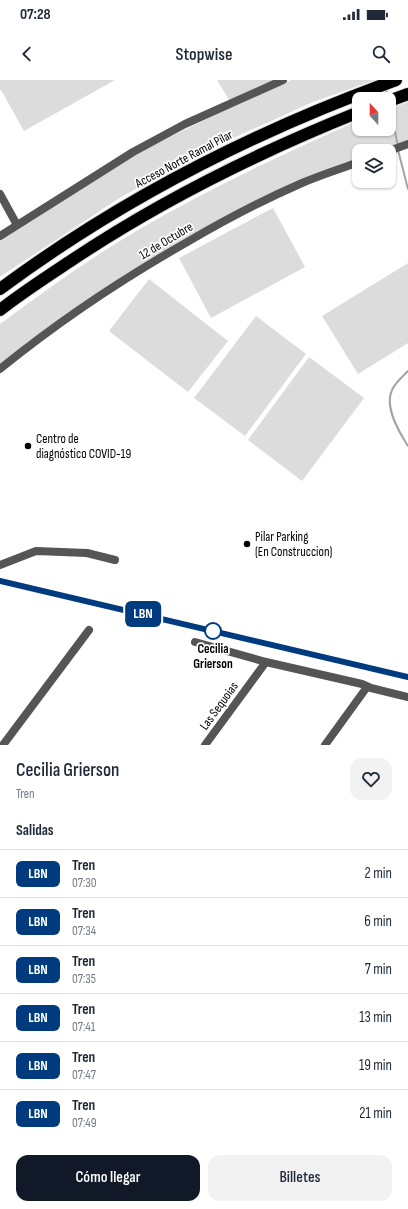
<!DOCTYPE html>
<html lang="es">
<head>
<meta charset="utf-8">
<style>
  :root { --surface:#fff; --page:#f2f2f3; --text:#1f2937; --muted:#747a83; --line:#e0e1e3; --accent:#111827 }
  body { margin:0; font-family:"Sofia Sans Condensed",sans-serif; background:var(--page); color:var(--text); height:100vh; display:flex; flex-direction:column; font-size:15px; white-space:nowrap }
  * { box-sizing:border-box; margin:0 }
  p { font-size:13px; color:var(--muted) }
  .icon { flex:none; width:22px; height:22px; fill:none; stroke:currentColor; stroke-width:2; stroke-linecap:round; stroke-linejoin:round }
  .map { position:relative; height:665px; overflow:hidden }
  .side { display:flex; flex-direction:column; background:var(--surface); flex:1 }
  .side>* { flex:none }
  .badge { padding:0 8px; border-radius:6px; font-size:14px; line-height:26px }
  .needle { width:26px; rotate:339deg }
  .buttons { position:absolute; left:352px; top:12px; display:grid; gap:8px }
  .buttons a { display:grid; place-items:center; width:44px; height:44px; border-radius:8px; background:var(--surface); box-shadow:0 1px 3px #0004; font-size:20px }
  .map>.badge { position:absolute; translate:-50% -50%; box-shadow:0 0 0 2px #fff }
  h2 { padding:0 16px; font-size:15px; line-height:36px }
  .round { display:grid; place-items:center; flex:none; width:42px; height:42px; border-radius:12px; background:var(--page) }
  .headline { display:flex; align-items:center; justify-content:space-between; height:68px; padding:0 16px }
  h1 { font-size:19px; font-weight:600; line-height:30px }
  .action { display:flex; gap:8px; margin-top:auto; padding:8px 16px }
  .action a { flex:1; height:46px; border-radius:12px; background:var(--accent); color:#fff; font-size:16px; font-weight:600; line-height:46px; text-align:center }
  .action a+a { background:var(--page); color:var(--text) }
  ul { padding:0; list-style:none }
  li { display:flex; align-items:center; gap:12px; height:48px; padding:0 16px; border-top:1px solid var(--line) }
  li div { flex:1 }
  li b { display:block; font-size:15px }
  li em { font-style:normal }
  li .badge { min-width:44px; font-weight:700; text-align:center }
  .status { display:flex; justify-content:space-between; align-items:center; height:28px; padding:0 20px; background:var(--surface); direction:ltr }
  .status svg { height:11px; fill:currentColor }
  header { display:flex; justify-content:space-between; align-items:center; height:52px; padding:0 16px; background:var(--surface); font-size:18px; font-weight:600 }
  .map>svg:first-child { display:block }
  .green { fill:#dcdcdc }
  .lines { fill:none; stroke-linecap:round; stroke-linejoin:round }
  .stream { stroke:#a3a3a3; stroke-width:2 }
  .highway-casing { stroke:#dbdbdb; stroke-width:14 }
  .minor { stroke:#555; stroke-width:8 }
  .highway { stroke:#000; stroke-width:12 }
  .rail-casing { stroke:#000; stroke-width:3.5 }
  .rail { stroke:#fff; stroke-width:2; stroke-dasharray:6; stroke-linecap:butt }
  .line-casing { stroke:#fff; stroke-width:9 }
  .line { stroke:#003b80; stroke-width:6 }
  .poi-dot { fill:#000; stroke:#fff; stroke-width:1.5 }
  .stop-dot { fill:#fff; stroke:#003b80; stroke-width:2 }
  .labels { text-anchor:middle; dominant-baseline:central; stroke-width:3.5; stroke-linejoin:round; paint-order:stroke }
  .street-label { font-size:13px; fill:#000; stroke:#fff }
  .poi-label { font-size:13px; fill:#000; stroke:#fff; text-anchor:start }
  .stop-label { font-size:13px; font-weight:bold; fill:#000; stroke:#fff }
</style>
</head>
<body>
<div class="status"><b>07:28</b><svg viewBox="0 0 49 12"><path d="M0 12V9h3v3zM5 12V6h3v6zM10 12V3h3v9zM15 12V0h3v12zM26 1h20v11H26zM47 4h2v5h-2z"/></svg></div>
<header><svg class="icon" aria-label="back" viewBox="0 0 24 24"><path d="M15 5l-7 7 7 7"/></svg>Stopwise<svg class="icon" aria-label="search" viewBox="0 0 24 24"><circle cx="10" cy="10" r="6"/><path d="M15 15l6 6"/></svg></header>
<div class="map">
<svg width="408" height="665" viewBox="0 0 408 665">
  <rect width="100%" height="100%" fill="#fff"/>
  <path class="green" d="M0,0h115l-91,51 -23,-41 -1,1z
    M217,0h66l-52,23z
    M291,0h84l-62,22 -95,43 -97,52 -121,80v-36l139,-89 76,-37z
    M408,22v38l-30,11h-19v7c-47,18 -93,36 -137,60l-222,146v-40c45,-33 90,-66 138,-94 71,-42 146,-76 221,-110v9h30v-20z
    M273,128l32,59 -94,51 -32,-60z
    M408,183v80l-50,31 -36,-58z
    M149,199l79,62 -40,51 -79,-61z
    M256,236l50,38 -61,82 -51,-38z
    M309,277l55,41 -62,83 -54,-41z"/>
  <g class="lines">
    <path class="stream" d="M386,8l2,10
      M389,25l9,41
      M398,70l10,39
      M408,291c-6,6 -13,12 -16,19 -8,17 7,42 16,56"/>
    <defs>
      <path id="highway" d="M389,21l19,-7
        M0,209c121,-90 255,-158 396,-209
        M0,230c23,-18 48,-34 72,-50 90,-60 187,-108 287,-148"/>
    </defs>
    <use href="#highway" class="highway-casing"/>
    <path class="minor" d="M389,71l19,-7
      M0,114l17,31
      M0,156l133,-84 52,-28 98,-44
      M0,289c59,-48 122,-90 189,-128 36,-21 74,-41 113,-58 19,-8 38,-14 57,-21
      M0,485l36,-14 51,2 28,7
      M195,562l71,20 96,22 9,4 37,9
      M3,665l86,-115
      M205,665l61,-83
      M325,665l42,-58"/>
    <use href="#highway" class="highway"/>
    <defs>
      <path id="rail" d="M0,500l408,97"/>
    </defs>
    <use href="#rail" class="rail-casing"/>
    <use href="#rail" class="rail"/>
  </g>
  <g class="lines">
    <defs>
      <path id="line" d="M0,501l408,96"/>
    </defs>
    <use href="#line" class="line-casing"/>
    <use href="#line" class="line"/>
  </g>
  <g class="poi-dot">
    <circle cx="28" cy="366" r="4"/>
    <circle cx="247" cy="464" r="4"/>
  </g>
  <circle class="stop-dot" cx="213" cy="551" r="8"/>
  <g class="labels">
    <g class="street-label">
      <text transform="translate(184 79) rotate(-28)">Acceso Norte Ramal Pilar</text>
      <text transform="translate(166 161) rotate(-31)">12 de Octubre</text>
      <text transform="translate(219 626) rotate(-54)">Las Sequoias</text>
    </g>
    <g class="poi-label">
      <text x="36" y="359">Centro de<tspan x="36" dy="15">diagnóstico COVID-19</tspan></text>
      <text x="255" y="457">Pilar Parking<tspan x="255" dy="15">(En Construccion)</tspan></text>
    </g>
    <g class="stop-label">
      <text x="213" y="569">Cecilia<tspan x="213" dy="15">Grierson</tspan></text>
    </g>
  </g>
</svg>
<div class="buttons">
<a><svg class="needle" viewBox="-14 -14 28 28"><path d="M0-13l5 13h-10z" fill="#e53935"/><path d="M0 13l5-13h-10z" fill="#747a83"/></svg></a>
<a><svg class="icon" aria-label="layers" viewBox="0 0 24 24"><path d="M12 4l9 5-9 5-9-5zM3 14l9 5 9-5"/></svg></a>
</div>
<b class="badge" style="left:143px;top:534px;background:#003b80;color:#fff">LBN</b>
</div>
<section class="side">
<div class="headline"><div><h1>Cecilia Grierson</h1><p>Tren</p></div><a class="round"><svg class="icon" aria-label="heart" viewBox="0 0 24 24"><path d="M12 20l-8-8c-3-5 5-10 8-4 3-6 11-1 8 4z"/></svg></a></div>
<h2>Salidas</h2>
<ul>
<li><span class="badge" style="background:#003b80;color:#fff">LBN</span><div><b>Tren</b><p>07:30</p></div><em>2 min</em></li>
<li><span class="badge" style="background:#003b80;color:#fff">LBN</span><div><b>Tren</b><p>07:34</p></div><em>6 min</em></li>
<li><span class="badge" style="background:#003b80;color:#fff">LBN</span><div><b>Tren</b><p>07:35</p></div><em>7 min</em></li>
<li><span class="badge" style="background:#003b80;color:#fff">LBN</span><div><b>Tren</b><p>07:41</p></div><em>13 min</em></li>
<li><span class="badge" style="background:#003b80;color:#fff">LBN</span><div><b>Tren</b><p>07:47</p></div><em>19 min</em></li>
<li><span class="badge" style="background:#003b80;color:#fff">LBN</span><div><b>Tren</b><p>07:49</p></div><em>21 min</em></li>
</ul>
<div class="action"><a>Cómo llegar</a><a>Billetes</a></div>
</section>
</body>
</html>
